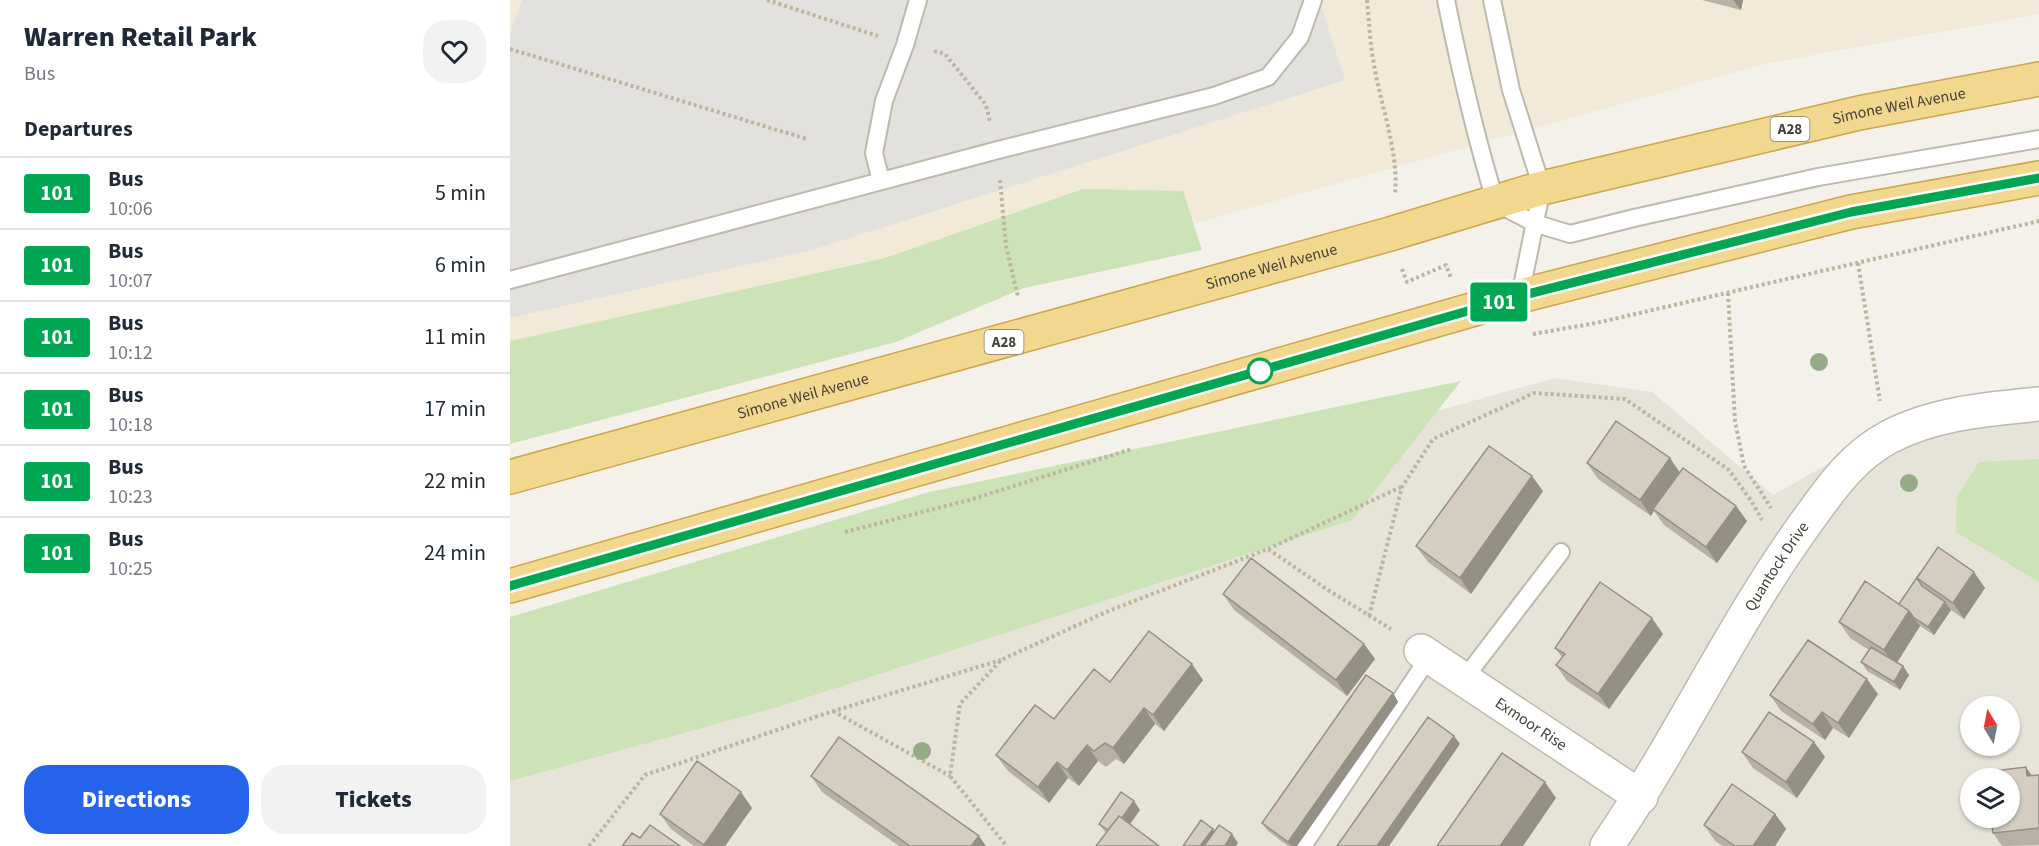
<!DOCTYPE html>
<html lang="en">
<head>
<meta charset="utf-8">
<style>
  :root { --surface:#fff; --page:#f2f2f3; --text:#1f2937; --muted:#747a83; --line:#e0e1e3; --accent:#2563eb }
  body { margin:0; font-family:"Source Sans 3",sans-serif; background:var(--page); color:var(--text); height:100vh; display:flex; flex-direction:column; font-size:22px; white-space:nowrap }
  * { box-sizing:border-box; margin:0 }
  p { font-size:20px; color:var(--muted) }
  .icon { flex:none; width:33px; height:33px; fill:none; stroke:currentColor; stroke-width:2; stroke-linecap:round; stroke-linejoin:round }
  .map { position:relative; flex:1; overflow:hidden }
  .sheet { display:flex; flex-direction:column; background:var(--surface); width:510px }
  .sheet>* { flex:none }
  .badge { padding:0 12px; border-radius:4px; font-size:21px; line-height:39px }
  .needle { width:39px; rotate:350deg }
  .buttons { position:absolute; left:1450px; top:696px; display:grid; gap:12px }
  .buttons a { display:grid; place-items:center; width:60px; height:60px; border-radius:50%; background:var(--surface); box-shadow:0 2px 4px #0004; font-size:30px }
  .map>.badge { position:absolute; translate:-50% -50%; box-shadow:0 0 0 3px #fff }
  h2 { padding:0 24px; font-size:22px; line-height:54px }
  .round { display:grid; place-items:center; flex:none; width:63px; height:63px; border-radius:24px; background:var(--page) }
  .head { display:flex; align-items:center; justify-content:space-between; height:102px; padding:0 24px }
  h1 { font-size:28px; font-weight:800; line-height:45px }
  .action { display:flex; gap:12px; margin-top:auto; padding:12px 24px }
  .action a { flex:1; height:69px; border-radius:24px; background:var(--accent); color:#fff; font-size:24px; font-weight:800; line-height:69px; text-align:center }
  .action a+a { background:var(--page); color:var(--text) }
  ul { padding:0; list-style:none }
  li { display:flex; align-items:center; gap:18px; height:72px; padding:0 24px; border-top:2px solid var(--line) }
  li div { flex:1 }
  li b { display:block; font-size:22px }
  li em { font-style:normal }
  li .badge { min-width:66px; font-weight:700; text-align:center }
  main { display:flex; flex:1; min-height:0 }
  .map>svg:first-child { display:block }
  .residential { fill:#e6e3d9; fill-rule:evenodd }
  .commercial { fill:#f2e9d8 }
  .green { fill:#cce3b7 }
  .parking { fill:#e2e1de }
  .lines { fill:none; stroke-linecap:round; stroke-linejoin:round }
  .service-casing { stroke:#beb9ad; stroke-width:20 }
  .minor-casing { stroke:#beb9ad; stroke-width:36 }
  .trunk-casing { stroke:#cda54a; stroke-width:36 }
  .path { stroke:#beb5a0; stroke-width:4; stroke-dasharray:3 3; stroke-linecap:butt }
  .service { stroke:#fff; stroke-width:16 }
  .minor { stroke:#fff; stroke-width:33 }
  .trunk { stroke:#f2d88e; stroke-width:33 }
  .tree { fill:#94ab85 }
  .wall { fill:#b6b0a5 }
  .shaded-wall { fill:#949086 }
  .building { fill:#d4cdc0; stroke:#949086; stroke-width:1.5 }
  .line-casing { stroke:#fff; stroke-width:14 }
  .line { stroke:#00a651; stroke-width:9 }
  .stop-dot { fill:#fff; stroke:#00a651; stroke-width:3 }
  .labels { text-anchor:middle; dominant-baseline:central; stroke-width:4.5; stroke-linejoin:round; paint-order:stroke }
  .shield { fill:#fff; stroke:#7e7b74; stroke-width:1.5 }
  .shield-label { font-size:15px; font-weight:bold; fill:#464239 }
  .street-label { font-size:16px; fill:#464239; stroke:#fff }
</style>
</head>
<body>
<main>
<section class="sheet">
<div class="head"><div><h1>Warren Retail Park</h1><p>Bus</p></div><a class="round"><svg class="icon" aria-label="heart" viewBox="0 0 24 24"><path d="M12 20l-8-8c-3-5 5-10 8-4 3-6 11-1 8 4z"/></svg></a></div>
<h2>Departures</h2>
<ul>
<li><span class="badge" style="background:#00a651;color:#fff">101</span><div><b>Bus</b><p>10:06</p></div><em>5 min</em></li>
<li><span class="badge" style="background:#00a651;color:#fff">101</span><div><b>Bus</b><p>10:07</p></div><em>6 min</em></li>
<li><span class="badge" style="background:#00a651;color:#fff">101</span><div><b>Bus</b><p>10:12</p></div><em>11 min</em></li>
<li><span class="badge" style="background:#00a651;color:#fff">101</span><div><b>Bus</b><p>10:18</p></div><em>17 min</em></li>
<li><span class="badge" style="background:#00a651;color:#fff">101</span><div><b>Bus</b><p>10:23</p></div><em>22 min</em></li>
<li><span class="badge" style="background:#00a651;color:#fff">101</span><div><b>Bus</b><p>10:25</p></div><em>24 min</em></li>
</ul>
<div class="action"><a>Directions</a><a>Tickets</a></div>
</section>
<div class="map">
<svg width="1529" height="846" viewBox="0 0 1529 846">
  <rect width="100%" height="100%" fill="#f3f1ea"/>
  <path class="residential" d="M1045,378l97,14 121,103 138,-78 128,-19v448h-1529v-166l488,-146zM1461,706h39v40h-39zM1461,778h39v40h-39z"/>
  <path class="commercial" d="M0,0h1529v14l-275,50 -1254,351z"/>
  <path class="green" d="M573,189l100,2 19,59 -178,38 -128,54 -386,102v-103l375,-83z
    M951,381l-109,139 -571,186 -271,75v-164l419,-125z
    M1529,459v123l-83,-50 1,-36 22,-34z"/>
  <path class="parking" d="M12,0h797l26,80 -533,170 -302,68v-284z"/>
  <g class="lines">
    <defs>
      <path id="service" d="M936,0c14,69 29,136 50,203l38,20 36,11 64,-16 184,-41 221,-38
        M982,0l19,90 31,98 -22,108
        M371,181l-7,-28 10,-52 21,-56 13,-45
        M0,280l488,-130 216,-54 54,-19 32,-40 13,-37
        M954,679l97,-127
        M793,846l126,-189"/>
      <g id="minor">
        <path id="s1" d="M911,651l220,146"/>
        <path id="s2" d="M1097,846c71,-104 124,-219 198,-322 25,-34 45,-66 84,-87 45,-24 100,-28 150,-33"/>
      </g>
      <g id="trunk">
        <path id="s3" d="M0,477l880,-243 152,-46 317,-75 180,-34"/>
        <path d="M0,586l1010,-290 331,-84 188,-34"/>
      </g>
    </defs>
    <use href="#service" class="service-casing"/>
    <use href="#minor" class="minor-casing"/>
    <use href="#trunk" class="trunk-casing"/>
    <path class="path" d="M257,0l111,36
      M857,0c2,22 3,44 7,65 7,41 25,88 21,129
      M0,49l297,90
      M424,51l11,3 41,51 4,17
      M490,180l6,66 12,51
      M1348,263l22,138
      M892,269l5,13 39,-17 5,13
      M1218,293l7,128 9,45 27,42
      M1023,334l63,-11 443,-102
      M335,532l124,-32 163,-51
      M758,549l133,-62
      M859,616l33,-129 31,-48 101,-46 91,6 104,71 23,32 10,18
      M323,711l117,65
      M495,844l-55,-68 10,-72 41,-44 105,-48 162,-63 60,41 63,39
      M79,846l56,-71 176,-60 180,-55"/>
    <use href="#service" class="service"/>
    <use href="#minor" class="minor"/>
    <use href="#trunk" class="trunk"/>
  </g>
  <g class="tree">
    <circle cx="1309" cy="362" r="9"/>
    <circle cx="1399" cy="483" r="9"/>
    <circle cx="412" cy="751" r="9"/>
  </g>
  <path class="wall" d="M1192,0h41l-2,10z
    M1077,463l93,9 56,34 11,15 -30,42 -53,-38 -10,-14 -3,5 -53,-37z
    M1033,491l-72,103 -43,-32 -12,-16z
    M1428,547l47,41 -21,31 -13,-9 -17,25 -14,-9 -23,36 12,13 -9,15 -33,-19 -6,-9 8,-12 -19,-12 -11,-16 60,-18z
    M713,594l141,50 11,15 -28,37 -113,-86z
    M1153,634l-54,75 -42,-28 -11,-16 6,-8 -7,-9z
    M693,680l-39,51 -9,-7 -31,40 -8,-5 -10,8 -8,-6 -19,25 -11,-8 -19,25 -41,-32 -12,-16 58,-36 56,-37z
    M883,693l5,9 -101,144h-9l-20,-15 -6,-8z
    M1368,694l-29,44 -16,-10 -8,12 -44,-29 -11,-16z
    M1304,742l11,15 -28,41 -44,-30 -11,-16z
    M1521,775h8v70l-37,1 -9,-13z
    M301,776l175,70h-87l-77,-54z
    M242,808l-27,38h-31l-23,-17 -11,-15z
    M630,810l-10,14 -24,9 -7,-9z
    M1265,814l11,15 -11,17h-52l-8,-5 -11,-16z"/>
  <path class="shaded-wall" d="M1223,0h10l-2,10z
    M1160,458l11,16 -28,35 1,2 -3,5 -11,-16z
    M1022,476l11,15 -72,103 -11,-16z
    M1226,506l11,15 -30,42 -11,-16z
    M1464,572l11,16 -21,31 -11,-16z
    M1435,602l6,8 -17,25 -6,-8z
    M1399,611l11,15 -25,40 -11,-16z
    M1142,618l11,16 -54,75 -11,-15z
    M854,644l11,15 -28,37 -11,-16z
    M682,664l11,16 -39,51 -11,-16z
    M1393,666l6,9 -9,15 -6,-8z
    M1357,679l11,15 -29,44 -11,-15z
    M883,693l5,9 -101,144h-6l-3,-4z
    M634,708l11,16 -31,40 -11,-16z
    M1312,712l11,16 -8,12 -12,-16z
    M944,736l6,8 -71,102h-12z
    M1304,742l11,15 -28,41 -11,-16z
    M577,745l11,16 -19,25 -12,-16z
    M547,762l11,16 -19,25 -11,-16z
    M1516,767l11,16 -10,-7z
    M1035,782l11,16 -33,48h-23z
    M231,792l11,16 -27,38h-21v-1z
    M624,801l6,9 -22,31 -6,-8z
    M1265,814l11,15 -11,17h-22z
    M703,829l5,8 -6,9h-12z
    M722,834l6,9 -2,3h-11z
    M469,836l7,10h-15z"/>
  <path class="building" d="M1106,421l54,37 -30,42 -53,-37z
    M979,446l43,30 -72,102 -44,-32z
    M1173,468l53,38 -30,41 -53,-38z
    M1428,547l36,25 -21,31 -36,-25z
    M741,558l113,86 -28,36 -113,-86z
    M1410,573l-3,5 5,8 23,16 -17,25 -14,-9 -5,-7 -10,-7z
    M1355,581l44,30 -25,39 -45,-28z
    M1090,582l52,36 -54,76 -42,-29 9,-11 -10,-6z
    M639,631l43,33 -39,51 -9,-7 -31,40 -8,-5 -11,8 -7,-6 -20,25 -10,-8 -19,25 -42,-32 39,-50 19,14 40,-50 16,13z
    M1298,640l59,39 -29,44 -16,-11 -9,12 -43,-29z
    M1361,647l32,19 -9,16 -33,-20z
    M856,675l27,18 -105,149 -26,-19z
    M1259,712l45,30 -28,40 -44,-30z
    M918,717l26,19 -77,110h-40z
    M329,737l140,99 -8,10h-61l-99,-70z
    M992,753l43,29 -45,64h-63z
    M187,761l44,31 -37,53 -44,-31z
    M1516,767l1,9 12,-1v53l-46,5 -2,-15h19v-40h-23l-1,-6z
    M1222,784l43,30 -22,32h-18l-31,-21z
    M611,792l13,9 -12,17 -3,-2 -11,14 -9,-6z
    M609,816l40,30h-63z
    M691,820l12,9 -13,17h-17z
    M140,825l30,21h-58l10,-13 8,5z
    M709,825l13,9 -7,12h-21z"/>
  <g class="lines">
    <defs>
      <path id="line" d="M0,586l1010,-290 331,-84 188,-34"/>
    </defs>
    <use href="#line" class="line-casing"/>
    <use href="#line" class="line"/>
  </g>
  <circle class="stop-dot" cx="750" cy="371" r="12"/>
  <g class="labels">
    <g class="shield">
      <rect x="1260.5" y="117" width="39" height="24" rx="4.5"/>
      <rect x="474.5" y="330" width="39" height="24" rx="4.5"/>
    </g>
    <g class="shield-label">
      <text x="1280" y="129">A28</text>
      <text x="494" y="342">A28</text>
    </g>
    <g class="street-label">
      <text stroke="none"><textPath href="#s3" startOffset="1438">Simone Weil Avenue</textPath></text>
      <text stroke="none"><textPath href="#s3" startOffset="790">Simone Weil Avenue</textPath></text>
      <text stroke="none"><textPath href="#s3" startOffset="304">Simone Weil Avenue</textPath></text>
      <text stroke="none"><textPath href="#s2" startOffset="327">Quantock Drive</textPath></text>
      <text stroke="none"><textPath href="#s1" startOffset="132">Exmoor Rise</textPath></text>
    </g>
  </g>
</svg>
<div class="buttons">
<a><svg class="needle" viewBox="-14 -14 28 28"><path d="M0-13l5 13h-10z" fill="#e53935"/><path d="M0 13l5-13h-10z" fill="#747a83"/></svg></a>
<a><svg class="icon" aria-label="layers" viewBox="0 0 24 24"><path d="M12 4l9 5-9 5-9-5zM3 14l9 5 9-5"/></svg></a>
</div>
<b class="badge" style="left:989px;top:302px;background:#00a651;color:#fff">101</b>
</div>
</main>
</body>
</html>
